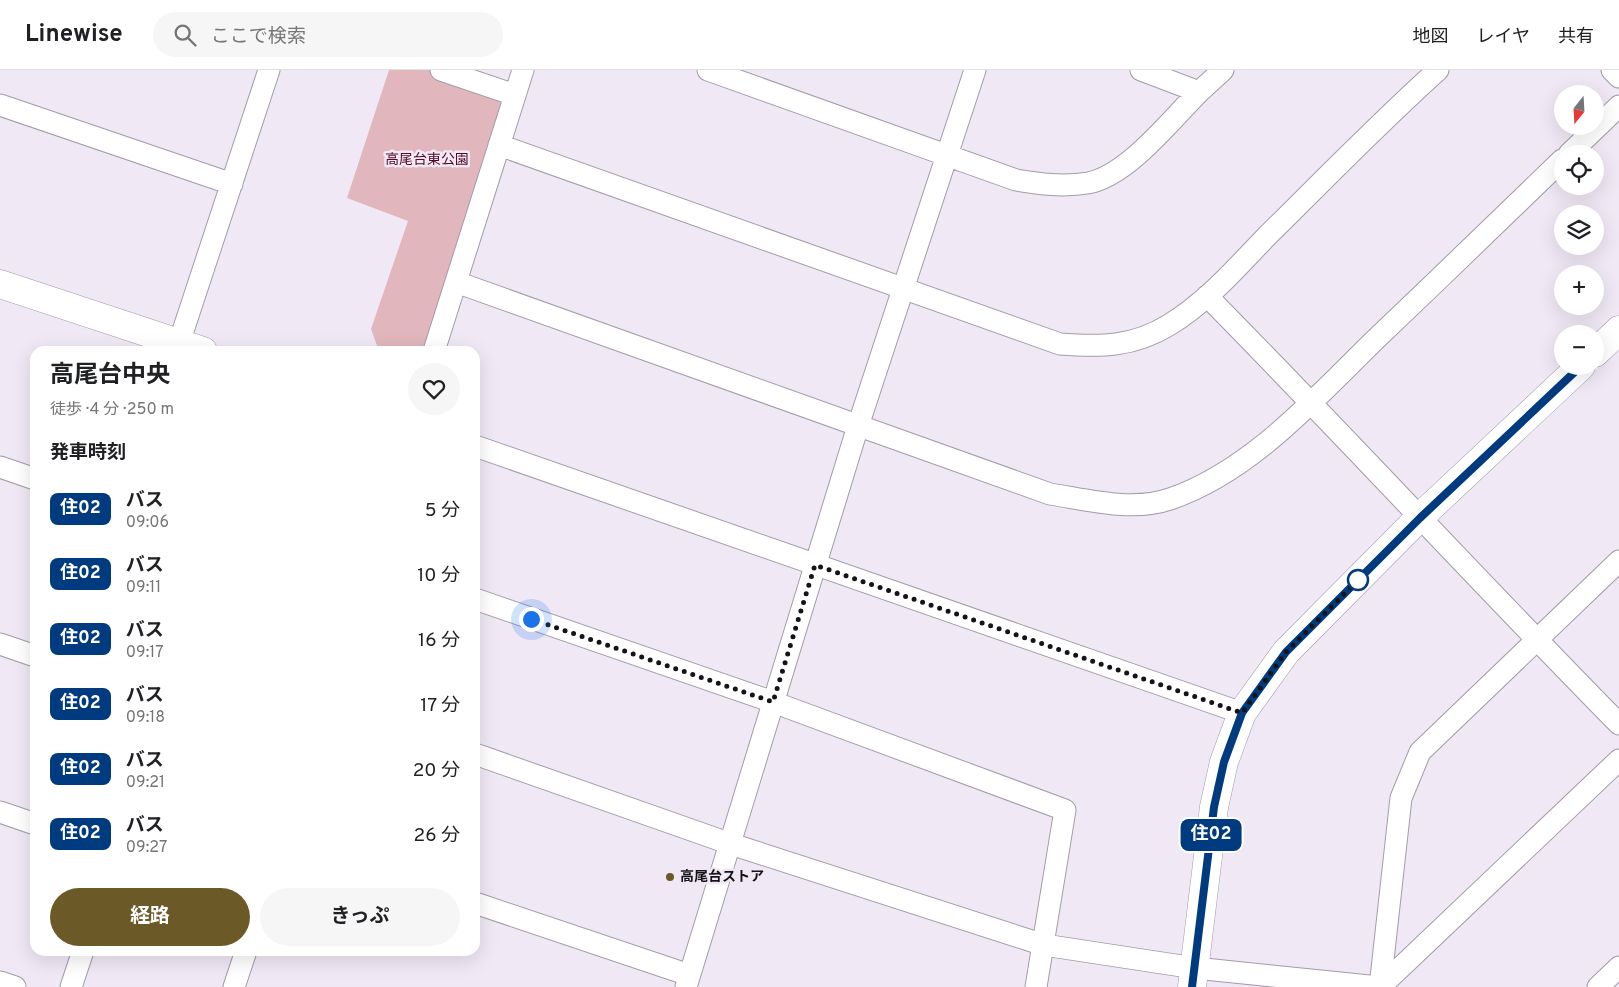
<!DOCTYPE html>
<html lang="ja">
<head>
<meta charset="utf-8">
<style>
  :root { --surface:#fff; --page:#f6f6f6; --text:#202124; --muted:#757577; --line:#e0e0e0; --accent:#6b5a28 }
  body { margin:0; font-family:Overpass,"Noto Sans JP",sans-serif; background:var(--page); color:var(--text); height:100vh; display:flex; flex-direction:column; font-size:19px; white-space:nowrap }
  * { box-sizing:border-box; margin:0 }
  p { font-size:16px; color:var(--muted) }
  .icon { flex:none; width:28px; height:28px; fill:none; stroke:currentColor; stroke-width:2; stroke-linecap:round; stroke-linejoin:round }
  .map { position:relative; flex:1; overflow:hidden }
  .panel { position:absolute; left:30px; top:276px; width:450px; height:610px; display:flex; flex-direction:column; background:var(--surface); border-radius:15px; box-shadow:0 5px 20px #0002 }
  .panel>* { flex:none }
  .badge { padding:0 10px; border-radius:8px; font-size:18px; line-height:32px }
  .needle { width:32px; rotate:198deg }
  .controls { position:absolute; left:1554px; top:15px; display:grid; gap:10px }
  .controls a { display:grid; place-items:center; width:50px; height:50px; border-radius:50%; background:var(--surface); box-shadow:0 5px 20px #0002; font-size:25px }
  .you { position:absolute; width:25px; height:25px; margin:-12px; border:4px solid #fff; border-radius:50%; background:#1a73e8; box-shadow:0 0 0 8px #1a73e833 }
  .map>.badge { position:absolute; translate:-50% -50%; box-shadow:0 0 0 2px #fff }
  h2 { padding:0 20px; font-size:19px; line-height:45px }
  .round { display:grid; place-items:center; flex:none; width:52px; height:52px; border-radius:26px; background:var(--page) }
  .head { display:flex; align-items:center; justify-content:space-between; height:85px; padding:0 20px }
  h1 { font-size:24px; font-weight:700; line-height:38px }
  .cta { display:flex; gap:10px; margin-top:auto; padding:10px 20px }
  .cta a { flex:1; height:58px; border-radius:30px; background:var(--accent); color:#fff; font-size:20px; font-weight:700; line-height:58px; text-align:center }
  .cta a+a { background:var(--page); color:var(--text) }
  ul { padding:0; list-style:none }
  li { display:flex; align-items:center; gap:15px; height:65px; padding:0 20px }
  li div { flex:1 }
  li b { display:block; font-size:19px }
  li em { font-style:normal }
  li .badge { min-width:55px; font-weight:700; text-align:center }
  header { display:flex; align-items:center; gap:30px; box-sizing:border-box; height:70px; padding:0 25px; background:var(--surface); border-bottom:1px solid var(--line) }
  header strong { font-size:24px }
  nav { display:flex; gap:28px; margin-inline-start:auto; font-size:18px }
  .search { width:350px; height:45px; background:var(--page); display:flex; align-items:center; gap:12px; box-sizing:border-box; padding:0 18px; border-radius:28px; color:var(--muted); font-size:19px }
  .map>svg:first-child { display:block }
  .green { fill:#e1b6bd }
  .lines { fill:none; stroke-linecap:round; stroke-linejoin:round }
  .street-casing { stroke:#a39ba8; stroke-width:23 }
  .secondary-casing { stroke:#a39ba8; stroke-width:29 }
  .street { stroke:#fff; stroke-width:21 }
  .secondary { stroke:#fff; stroke-width:28 }
  .line-casing { stroke:#fff; stroke-width:11 }
  .line { stroke:#003b80; stroke-width:8 }
  .walk { stroke:#151317; stroke-width:5; stroke-dasharray:0 9 }
  .stop-dot { fill:#fff; stroke:#003b80; stroke-width:2.5 }
  .poi-dot { fill:#6b5a28; stroke:#f0e8f5; stroke-width:2 }
  .labels { text-anchor:middle; dominant-baseline:central; stroke-width:5; stroke-linejoin:round; paint-order:stroke }
  .park-label { font-size:14px; fill:#530922; stroke:#f0e8f5 }
  .poi-label { font-size:14px; font-weight:bold; fill:#151317; stroke:#f0e8f5; text-anchor:start }
</style>
</head>
<body>
<header>
<strong>Linewise</strong>
<div class="search"><svg class="icon" aria-label="search" viewBox="0 0 24 24"><circle cx="10" cy="10" r="6"/><path d="M15 15l6 6"/></svg>ここで検索</div>
<nav><a>地図</a><a>レイヤ</a><a>共有</a></nav>
</header>
<div class="map">
<svg width="1619" height="917" viewBox="0 0 1619 917">
  <rect width="100%" height="100%" fill="#f0e8f5"/>
  <path class="green" d="M389,0h52l74,25 -81,256h-55l-8,-22 37,-108 -61,-23z"/>
  <g class="lines">
    <defs>
      <path id="street" d="M441,0l74,25
        M708,0l308,110c24,4 47,7 72,3 40,-8 82,-62 111,-91
        M1141,0l58,22 24,-22
        M1612,0l7,7
        M0,35l232,79
        M499,75l561,199c41,3 73,3 109,-19 38,-23 68,-58 98,-89 57,-56 112,-113 171,-166
        M1569,84l50,-48
        M456,212l594,212c39,6 82,18 120,5 82,-28 146,-102 207,-161 62,-59 124,-119 185,-178
        M1207,226c139,141 273,287 412,428
        M179,273l90,-273
        M434,281l89,-281
        M475,376l767,267
        M0,397l35,12
        M475,529l298,103 292,108 -29,177
        M0,574l35,12
        M475,684l256,90 313,101 151,23 184,19
        M0,742l35,12
        M475,833l214,72
        M0,912l15,5
        M71,917l12,-36
        M234,917l12,-36
        M686,917l172,-561 117,-356
        M1380,917l21,-189 19,-46 199,-191
        M1380,917l239,-227
        M1598,917l21,-20"/>
      <path id="secondary" d="M0,214l203,67
        M1595,283l24,-23
        M1192,917l22,-180 10,-45 18,-49 44,-61 134,-135 161,-151"/>
    </defs>
    <use href="#street" class="street-casing"/>
    <use href="#secondary" class="secondary-casing"/>
    <use href="#street" class="street"/>
    <use href="#secondary" class="secondary"/>
  </g>
  <g class="lines">
    <defs>
      <path id="line" d="M1192,917l22,-180 10,-45 18,-49 44,-61 134,-134 161,-152"/>
    </defs>
    <use href="#line" class="line-casing"/>
    <use href="#line" class="line"/>
    <path class="walk" d="M531,549l242,83 42,-137 427,148 44,-61 72,-72"/>
  </g>
  <circle class="stop-dot" cx="1358" cy="510" r="10"/>
  <circle class="poi-dot" cx="670" cy="807" r="5"/>
  <g class="labels">
    <g class="park-label">
      <text x="427" y="90">高尾台東公園</text>
    </g>
    <g class="poi-label">
      <text x="680" y="807">高尾台ストア</text>
    </g>
  </g>
</svg>
<div class="controls">
<a><svg class="needle" viewBox="-14 -14 28 28"><path d="M0-13l5 13h-10z" fill="#e53935"/><path d="M0 13l5-13h-10z" fill="#757577"/></svg></a>
<a><svg class="icon" aria-label="locate" viewBox="0 0 24 24"><circle cx="12" cy="12" r="6"/><path d="M12 2v4M12 18v4M2 12h4M18 12h4"/></svg></a>
<a><svg class="icon" aria-label="layers" viewBox="0 0 24 24"><path d="M12 4l9 5-9 5-9-5zM3 14l9 5 9-5"/></svg></a>
<a>+</a>
<a>−</a>
</div>
<div class="you" style="left:531px;top:549px"></div>
<b class="badge" style="left:1211px;top:765px;background:#003b80;color:#fff">住02</b>
<section class="panel">
<div class="head"><div><h1>高尾台中央</h1><p>徒歩 · 4 分 · 250 m</p></div><a class="round"><svg class="icon" aria-label="heart" viewBox="0 0 24 24"><path d="M12 20l-8-8c-3-5 5-10 8-4 3-6 11-1 8 4z"/></svg></a></div>
<h2>発車時刻</h2>
<ul>
<li><span class="badge" style="background:#003b80;color:#fff">住02</span><div><b>バス</b><p>09:06</p></div><em>5 分</em></li>
<li><span class="badge" style="background:#003b80;color:#fff">住02</span><div><b>バス</b><p>09:11</p></div><em>10 分</em></li>
<li><span class="badge" style="background:#003b80;color:#fff">住02</span><div><b>バス</b><p>09:17</p></div><em>16 分</em></li>
<li><span class="badge" style="background:#003b80;color:#fff">住02</span><div><b>バス</b><p>09:18</p></div><em>17 分</em></li>
<li><span class="badge" style="background:#003b80;color:#fff">住02</span><div><b>バス</b><p>09:21</p></div><em>20 分</em></li>
<li><span class="badge" style="background:#003b80;color:#fff">住02</span><div><b>バス</b><p>09:27</p></div><em>26 分</em></li>
</ul>
<div class="cta"><a>経路</a><a>きっぷ</a></div>
</section>
</div>
</body>
</html>
